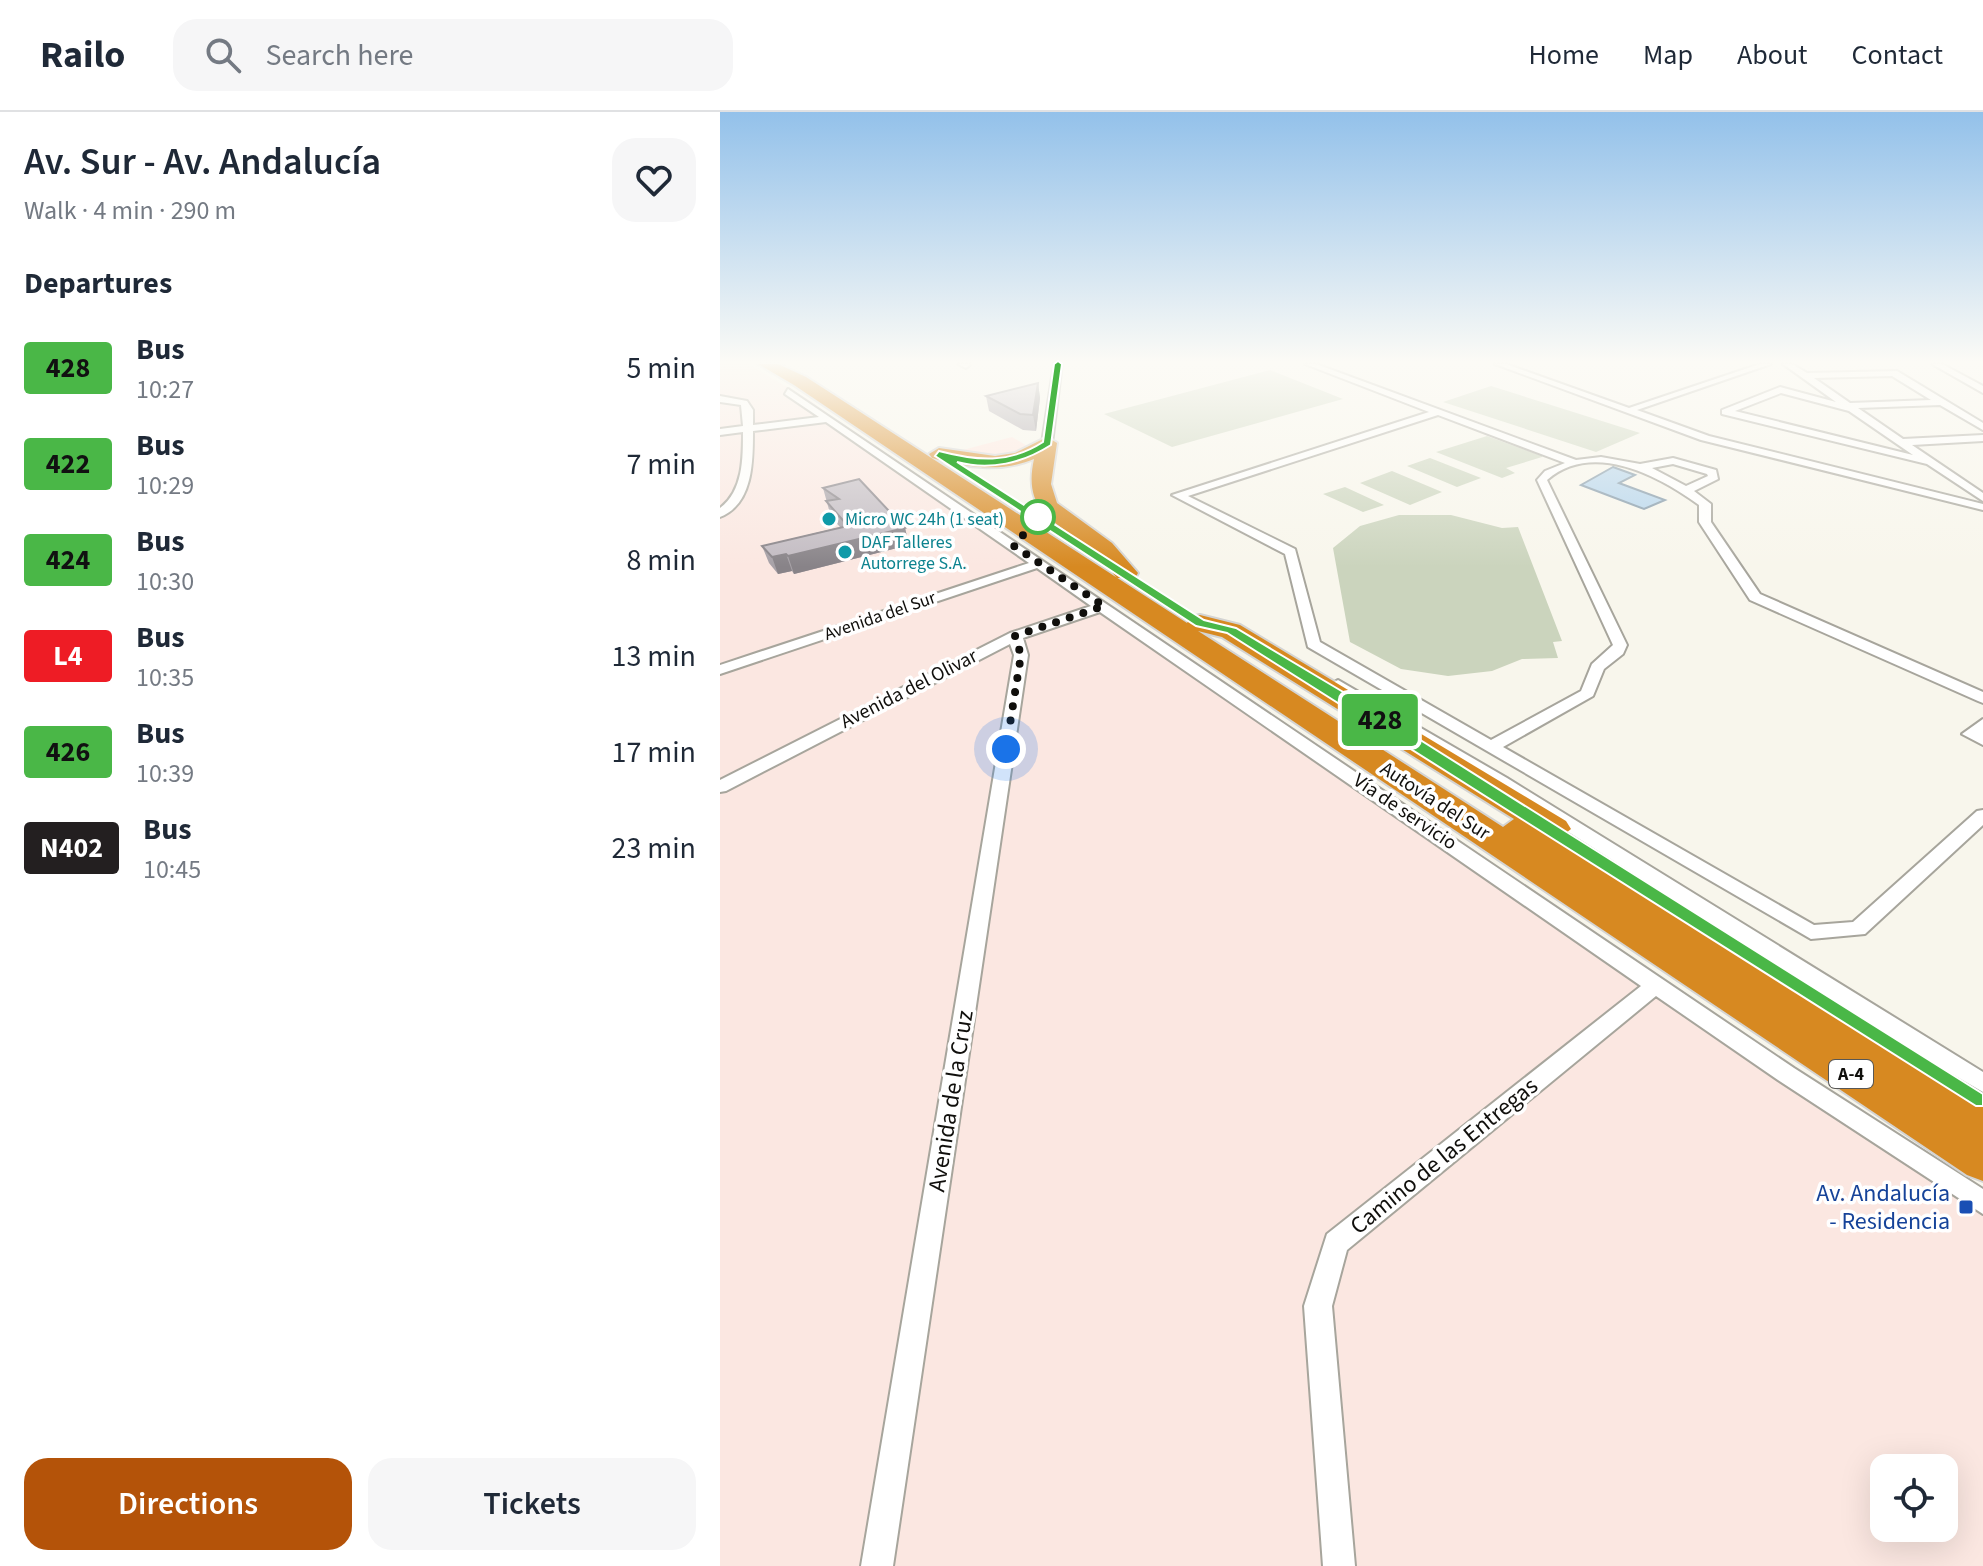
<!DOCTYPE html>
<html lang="en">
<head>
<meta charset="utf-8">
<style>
  :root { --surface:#fff; --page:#f6f6f7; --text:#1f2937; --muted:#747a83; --line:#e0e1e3; --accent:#b45309 }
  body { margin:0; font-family:"Source Sans 3",sans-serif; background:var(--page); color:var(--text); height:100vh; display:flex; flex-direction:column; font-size:30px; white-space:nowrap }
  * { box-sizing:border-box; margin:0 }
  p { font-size:26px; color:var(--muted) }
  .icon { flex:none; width:44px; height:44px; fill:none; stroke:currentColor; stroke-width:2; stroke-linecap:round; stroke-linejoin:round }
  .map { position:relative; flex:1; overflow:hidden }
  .sheet { display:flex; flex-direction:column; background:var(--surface); width:720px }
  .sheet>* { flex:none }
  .badge { padding:0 16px; border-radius:6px; font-size:28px; line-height:52px }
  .tools { position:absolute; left:1150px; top:1342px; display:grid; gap:16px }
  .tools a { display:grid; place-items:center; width:88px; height:88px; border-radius:16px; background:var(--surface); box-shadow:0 8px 32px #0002; font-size:40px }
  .you { position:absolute; width:40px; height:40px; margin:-20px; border:6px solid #fff; border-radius:50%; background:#1a73e8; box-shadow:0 0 0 12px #1a73e833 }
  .map>.badge { position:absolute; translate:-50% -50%; box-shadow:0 0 0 4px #fff }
  h2 { padding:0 24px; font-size:30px; line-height:72px }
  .round { display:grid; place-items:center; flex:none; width:84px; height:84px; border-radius:24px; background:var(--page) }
  .overview { display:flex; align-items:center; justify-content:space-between; height:136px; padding:0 24px }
  h1 { font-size:38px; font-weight:600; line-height:60px }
  .action { display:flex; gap:16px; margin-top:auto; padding:16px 24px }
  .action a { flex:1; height:92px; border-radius:24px; background:var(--accent); color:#fff; font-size:32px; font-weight:600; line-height:92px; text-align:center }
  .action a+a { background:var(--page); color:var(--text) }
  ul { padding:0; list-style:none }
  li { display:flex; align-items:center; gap:24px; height:96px; padding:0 24px }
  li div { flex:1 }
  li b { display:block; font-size:30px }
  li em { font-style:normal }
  li .badge { min-width:88px; font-weight:700; text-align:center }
  header { display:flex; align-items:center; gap:48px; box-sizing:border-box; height:112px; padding:0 40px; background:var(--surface); border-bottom:2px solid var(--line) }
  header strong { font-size:38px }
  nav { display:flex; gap:44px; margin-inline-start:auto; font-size:28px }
  .search { width:560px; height:72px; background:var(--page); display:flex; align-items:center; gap:20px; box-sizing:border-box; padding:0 28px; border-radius:24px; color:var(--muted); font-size:30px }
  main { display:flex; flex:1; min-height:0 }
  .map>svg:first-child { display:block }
  .commercial { fill:#ffe6de }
  .industrial { fill:#fbe7e1; fill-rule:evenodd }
  .green { fill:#cbd4bd }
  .water { fill:#b4d4ec; stroke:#8399a9; stroke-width:2 }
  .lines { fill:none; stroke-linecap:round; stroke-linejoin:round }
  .minor-casing { stroke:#a7a59c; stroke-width:4 }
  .motorway-casing { stroke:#d4d4d3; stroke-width:4 }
  .minor { fill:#fff; fill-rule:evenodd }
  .motorway { fill:#d78921; fill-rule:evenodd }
  .wall { fill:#a7a1a7 }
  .shaded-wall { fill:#888388 }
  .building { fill:#c2bbc2; stroke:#888388; stroke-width:2 }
  .line { fill:#4ab747; stroke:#fff; stroke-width:2 }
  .walk { stroke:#100f0c; stroke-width:8; stroke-dasharray:0 14.4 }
  .stop-dot { fill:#fff; stroke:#4ab747; stroke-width:4 }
  .culture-dot { fill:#0f9aa8; stroke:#fff; stroke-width:3 }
  .transit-dot { fill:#1a4fb4; stroke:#fff; stroke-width:3 }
  .labels { text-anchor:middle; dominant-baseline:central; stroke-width:7; stroke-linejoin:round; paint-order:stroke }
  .far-culture-label { font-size:18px; fill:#0d838f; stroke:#fff; text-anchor:start }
  .far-street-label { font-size:18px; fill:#100f0c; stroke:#fff }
  .shield { fill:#fff; stroke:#585755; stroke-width:2 }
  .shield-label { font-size:18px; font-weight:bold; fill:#100f0c }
  .street-label { font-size:20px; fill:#100f0c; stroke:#fff }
  .near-street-label { font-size:24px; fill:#100f0c; stroke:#fff }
  .near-transit-label { font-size:24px; fill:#164399; stroke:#fff; text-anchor:end }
</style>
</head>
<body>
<header>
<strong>Railo</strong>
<div class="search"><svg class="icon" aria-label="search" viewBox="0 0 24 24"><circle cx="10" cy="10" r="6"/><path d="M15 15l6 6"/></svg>Search here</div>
<nav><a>Home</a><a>Map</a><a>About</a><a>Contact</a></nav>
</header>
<main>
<section class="sheet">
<div class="overview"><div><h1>Av. Sur - Av. Andalucía</h1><p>Walk · 4 min · 290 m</p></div><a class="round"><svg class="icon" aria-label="heart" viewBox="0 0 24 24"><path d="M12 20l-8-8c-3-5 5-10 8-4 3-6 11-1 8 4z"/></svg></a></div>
<h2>Departures</h2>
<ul>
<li><span class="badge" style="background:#4ab747;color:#111">428</span><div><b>Bus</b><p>10:27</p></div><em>5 min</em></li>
<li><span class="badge" style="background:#4ab747;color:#111">422</span><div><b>Bus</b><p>10:29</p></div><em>7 min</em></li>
<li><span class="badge" style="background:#4ab747;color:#111">424</span><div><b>Bus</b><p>10:30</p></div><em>8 min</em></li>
<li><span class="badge" style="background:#ee1c25;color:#fff">L4</span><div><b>Bus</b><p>10:35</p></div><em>13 min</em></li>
<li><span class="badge" style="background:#4ab747;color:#111">426</span><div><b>Bus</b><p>10:39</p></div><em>17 min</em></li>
<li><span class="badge" style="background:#231f20;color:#fff">N402</span><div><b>Bus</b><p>10:45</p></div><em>23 min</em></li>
</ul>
<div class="action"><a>Directions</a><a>Tickets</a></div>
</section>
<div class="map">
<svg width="1263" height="1454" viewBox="0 0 1263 1454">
  <rect width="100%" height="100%" fill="#f8f6ec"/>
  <path class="commercial" d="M292,325l22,13 -63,10 -12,-9z"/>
  <path class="industrial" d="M0,252h28l63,37 34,26 1138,778v361h-1263zM1164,1356h60v60h-60z"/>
  <path class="green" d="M550,258l73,29 -171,48 -68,-33z
    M771,274l149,47 -44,19 -153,-50z
    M767,324l55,20v1l-36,11 9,5 -13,5 -66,-26z
    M710,346l51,20 -24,9 -50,-21z
    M672,359l50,21 -32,13 -50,-22z
    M625,375l39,18 -21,7 -40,-18z
    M679,403h52l51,13 16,-1 44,114 -9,1 5,16 -36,1 -30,12 -44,5 -47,-7 -51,-27 -17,-94 27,-22z"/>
  <path class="water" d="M893,355l22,8 -16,8 46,17 -21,9 -63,-24z"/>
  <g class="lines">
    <defs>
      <path id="minor" d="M238,252h11l1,1 -4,3z
        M334,252h8l-10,79 -5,3 -5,-3z
        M585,252h11l260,96 25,-3 39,7 33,-6 43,12 2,9 -24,12 17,13v18l49,72 223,98v11l-5,-2 -228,-101 -51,-78v-17c-40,-29 -106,-65 -152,-25l80,165 -4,9 -19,15 -11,27 -90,51 311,178 39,-3 124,-111 6,-1v15l-118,109 -54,5 -503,-292 -23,-93 -113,-59 257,-83zM718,303l127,48 -20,8 -8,9 76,165 -21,19 -11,27 -90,49 -171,-98 -25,-93 -107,-53zM953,352l34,10 1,2 -22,10 -34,-18z
        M775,252h11l123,44 131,-44h11l-134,46 72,26 274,68v6l-282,-70z
        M1063,252h9l15,9 90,-2 86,52v7l-43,-25 -82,3 45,31 80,-4v6l-71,4 71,48v8l-56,-37 -205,-50v-4l58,-23 56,15zM1172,264l39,24 -81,3 -36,-25zM1061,281l68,18 64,44 -178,-44z
        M1212,252h10l41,22v7z
        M68,277l1006,679 189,121v25l-205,-134 -122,-84 -309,254 -15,56 23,260h-32l-19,-260 23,-72 314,-248 -541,-374 -77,26 5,17 -135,911h-32l153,-911 -4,-11 -284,147 -6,1v-12l290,-147 81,-27 -54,-38 -317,106v-9l309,-102 -203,-141 -73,9c0,31 0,73 -33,86v-9c23,-17 23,-49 23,-76l-23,3v-6l23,-3 -2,-21 -21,-3v-6l27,5 6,9v15l66,-8 -34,-23z
        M618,568l169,98 476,294v20l-89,-52 -399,-255 -162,-98 -2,-3z
        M1263,607v26l-21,-11z"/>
      <path id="motorway" d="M38,252h20l28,13 381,246 4,-6 9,-2 40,10 326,196 5,8 -11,9 423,263v80l-16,-6 -1173,-790zM478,519l24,6 292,182 -11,8z
        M327,325l10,6 -6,41 6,19 55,40 26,30 -3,5h-18c-8,-9 -15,-20 -25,-28 -35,-29 -70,-36 -58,-91 -34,14 -68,8 -102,-1l-3,-4 10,-6 56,8 20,-3z"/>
    </defs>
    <use href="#minor" class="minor-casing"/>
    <use href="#motorway" class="motorway-casing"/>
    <use href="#minor" class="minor"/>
    <use href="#motorway" class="motorway"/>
  </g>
  <path class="wall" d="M318,271l2,15 -4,33 -13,-1 -34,-19 -3,-15z
    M103,376l82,40 4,17 -115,29 -2,-3 -14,3 -9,-11 -7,-17 78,-19 -9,-10z"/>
  <path class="shaded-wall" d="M318,271l2,15 -4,33 -3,-16z
    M185,416l4,17 -115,29 -6,-18z
    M66,442l6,17 -14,3 -6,-17z"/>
  <path class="building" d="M318,271l-5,32 -13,-1 -34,-18z
    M139,367l46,49 -117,28 -2,-2 -14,3 -10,-11 86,-20 -22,-25 13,-2 -16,-11z"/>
  <linearGradient id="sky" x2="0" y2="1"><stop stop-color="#93c1ea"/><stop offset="0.55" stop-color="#fcfbf6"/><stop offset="1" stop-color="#fcfbf6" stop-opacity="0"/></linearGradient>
  <rect width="1263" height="455" fill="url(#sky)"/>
  <path class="line" d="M338,249l4,3 -11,81c-28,18 -61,26 -94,17l247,158 32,8 124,74 623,392v12h-7l-749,-473 -31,-7 -261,-170 4,-5c38,10 70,13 104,-9l11,-78z"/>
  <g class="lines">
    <path class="walk" d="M286,637l15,-94 -6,-19 89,-30 -90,-60 24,-29"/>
  </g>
  <circle class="stop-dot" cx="318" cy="405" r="16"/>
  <g class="culture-dot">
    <circle cx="109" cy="407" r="8"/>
    <circle cx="125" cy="440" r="8"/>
  </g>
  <rect class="transit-dot" x="1238" y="1087" width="16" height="16" rx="4"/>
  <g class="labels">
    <g class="far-culture-label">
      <text x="125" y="407">Micro WC 24h (1 seat)</text>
      <text x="141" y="430">DAF Talleres<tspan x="141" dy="21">Autorrege S.A.</tspan></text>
    </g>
    <g class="far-street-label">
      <text transform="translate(160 504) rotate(-19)">Avenida del Sur</text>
    </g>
    <rect class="shield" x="1109" y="948" width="44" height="28" rx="6"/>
    <g class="shield-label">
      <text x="1131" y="962">A-4</text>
    </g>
    <g class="street-label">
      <text transform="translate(189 577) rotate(-27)">Avenida del Olivar</text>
      <text transform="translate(715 689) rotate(33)">Autovía del Sur</text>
      <text transform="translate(685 700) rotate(34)">Vía de servicio</text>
    </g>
    <g class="near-street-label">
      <text transform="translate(231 989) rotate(-81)">Avenida de la Cruz</text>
      <text transform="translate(724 1044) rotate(-39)">Camino de las Entregas</text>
    </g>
    <g class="near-transit-label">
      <text x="1230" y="1081">Av. Andalucía<tspan x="1230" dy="28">- Residencia</tspan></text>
    </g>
  </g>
</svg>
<div class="tools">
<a><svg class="icon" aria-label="locate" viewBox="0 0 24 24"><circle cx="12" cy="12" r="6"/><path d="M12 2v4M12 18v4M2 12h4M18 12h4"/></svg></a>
</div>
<div class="you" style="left:286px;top:637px"></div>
<b class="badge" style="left:660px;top:608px;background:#4ab747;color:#111">428</b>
</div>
</main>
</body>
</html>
